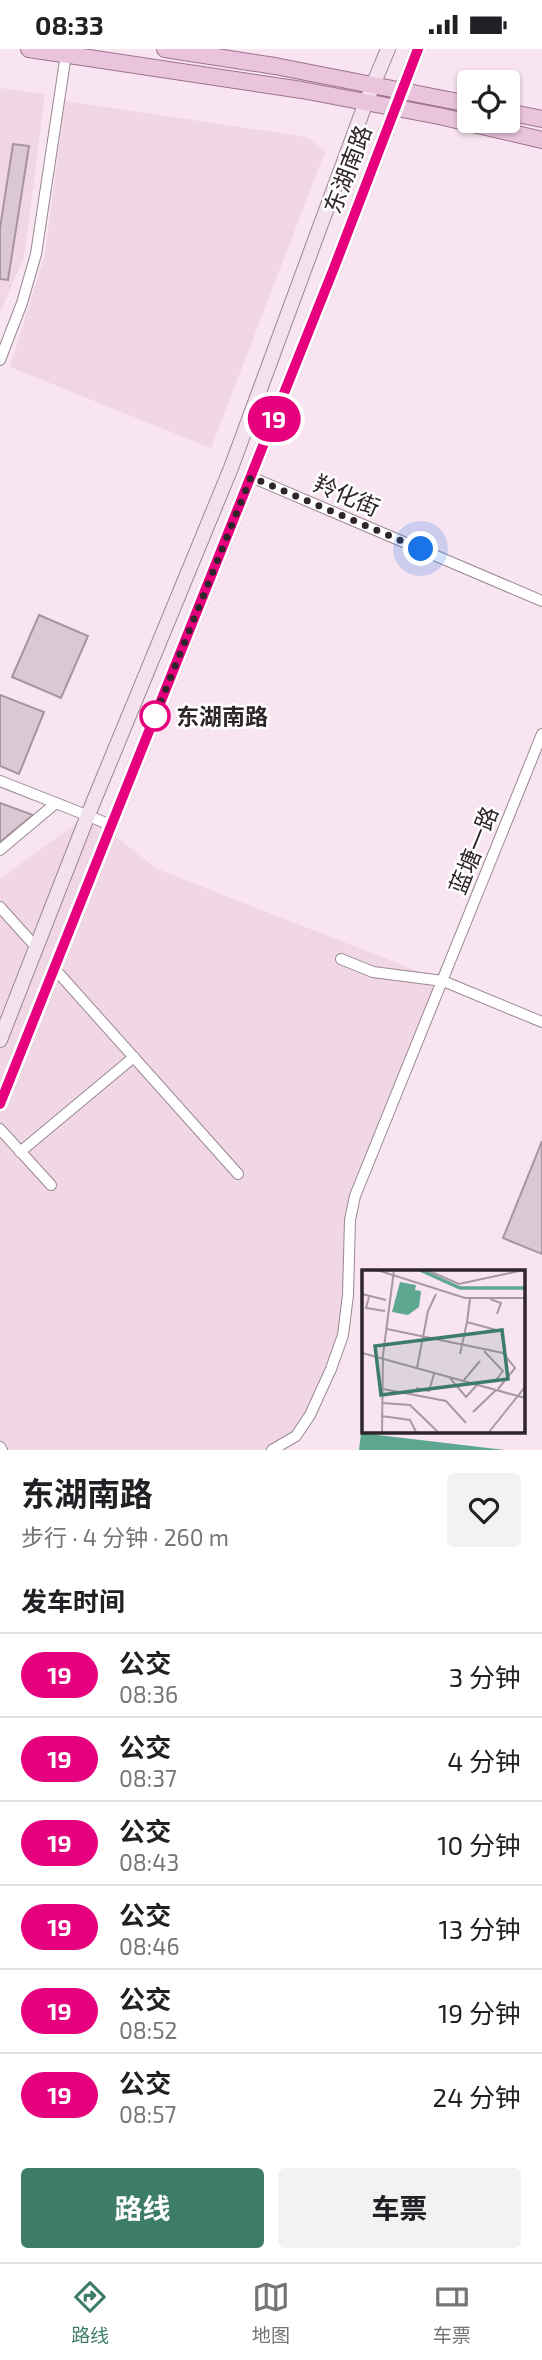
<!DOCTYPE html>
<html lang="zh">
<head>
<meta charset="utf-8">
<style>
  :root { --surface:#fff; --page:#f2f2f2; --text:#202124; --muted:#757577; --line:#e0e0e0; --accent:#3d7c69 }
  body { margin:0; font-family:"Exo 2","Noto Sans SC",sans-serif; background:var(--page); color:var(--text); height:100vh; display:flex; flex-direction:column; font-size:26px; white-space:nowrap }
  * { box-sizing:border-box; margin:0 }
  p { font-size:23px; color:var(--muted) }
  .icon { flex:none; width:38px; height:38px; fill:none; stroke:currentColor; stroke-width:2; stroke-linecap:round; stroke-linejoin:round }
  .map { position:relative; height:1401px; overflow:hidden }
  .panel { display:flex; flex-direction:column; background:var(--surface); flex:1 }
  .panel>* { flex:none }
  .badge { padding:0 14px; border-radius:23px; font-size:24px; line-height:46px }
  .controls { position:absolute; left:457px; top:21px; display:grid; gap:14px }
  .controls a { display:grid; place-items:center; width:63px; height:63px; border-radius:7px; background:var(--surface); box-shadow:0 2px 5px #0004; font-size:35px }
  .you { position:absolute; width:35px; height:35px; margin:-18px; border:5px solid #fff; border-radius:50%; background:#1a73e8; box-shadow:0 0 0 10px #1a73e833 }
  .map>.badge { position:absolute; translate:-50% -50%; box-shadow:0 0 0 4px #fff }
  h2 { padding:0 21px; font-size:26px; line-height:63px }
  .round { display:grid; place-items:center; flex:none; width:74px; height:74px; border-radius:7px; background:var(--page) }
  .overview { display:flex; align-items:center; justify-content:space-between; height:119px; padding:0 21px }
  h1 { font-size:33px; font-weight:700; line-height:52px }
  .button { display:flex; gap:14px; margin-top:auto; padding:14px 21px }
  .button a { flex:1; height:80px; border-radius:7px; background:var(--accent); color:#fff; font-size:28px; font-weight:700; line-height:80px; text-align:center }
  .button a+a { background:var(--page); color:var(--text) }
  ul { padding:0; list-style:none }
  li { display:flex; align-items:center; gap:21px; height:84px; padding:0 21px; border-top:2px solid var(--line) }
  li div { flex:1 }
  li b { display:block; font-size:26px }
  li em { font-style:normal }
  li .badge { min-width:77px; font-weight:700; text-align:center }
  .status { display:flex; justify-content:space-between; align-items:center; height:49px; padding:0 35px; background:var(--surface); direction:ltr }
  .status svg { height:19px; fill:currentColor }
  .menu { display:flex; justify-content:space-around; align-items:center; height:98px; border-top:2px solid var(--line); background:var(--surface); font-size:19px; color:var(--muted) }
  .menu a { display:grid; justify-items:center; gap:4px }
  .menu .selected { color:var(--accent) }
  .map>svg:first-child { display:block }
  .built { fill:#f1d6e6 }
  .water { fill:#5da790 }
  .building { fill:#dbc8d4; stroke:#a7949f; stroke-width:2 }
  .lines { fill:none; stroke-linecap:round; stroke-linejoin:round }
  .street-casing { stroke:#9a8893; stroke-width:12 }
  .secondary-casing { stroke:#9a8893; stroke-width:16 }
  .primary-casing { stroke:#9e738f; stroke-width:18 }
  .street { stroke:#fff; stroke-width:10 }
  .secondary { stroke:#f4e1ee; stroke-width:14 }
  .primary { stroke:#e9c4dc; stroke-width:16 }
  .line-casing { stroke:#fff; stroke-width:16 }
  .line { stroke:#e6007e; stroke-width:10 }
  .walk { stroke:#2e262b; stroke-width:7; stroke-dasharray:0 12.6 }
  .stop-dot { fill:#fff; stroke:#e6007e; stroke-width:3.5 }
  .labels { text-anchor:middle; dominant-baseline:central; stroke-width:5; stroke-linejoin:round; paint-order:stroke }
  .street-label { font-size:23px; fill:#2e262b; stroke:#fff }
  .stop-label { font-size:23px; font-weight:bold; fill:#2e262b; stroke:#fff; text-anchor:start }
  .inset-river { fill:none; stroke:#5da790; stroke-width:3.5 }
  .inset-road { fill:none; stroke:#a898a2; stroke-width:2 }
  .view { fill:#3d7c69; fill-opacity:0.15; stroke:#3d7c69; stroke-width:3.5 }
  .inset-edge { fill:none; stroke:#2e262b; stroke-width:3.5 }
</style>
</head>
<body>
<div class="status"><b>08:33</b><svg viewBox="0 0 49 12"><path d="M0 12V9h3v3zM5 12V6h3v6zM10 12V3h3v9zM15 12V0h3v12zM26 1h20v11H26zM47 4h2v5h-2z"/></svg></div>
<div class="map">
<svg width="542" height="1401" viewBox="0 0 542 1401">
  <rect width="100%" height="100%" fill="#f9e4f1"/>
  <path class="built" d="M0,39l45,6 -21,163 -24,55z
    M65,52l242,36 18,15 -114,296 -201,-81 35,-113z
    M88,766l69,54 286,112 -88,215 -12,139 -47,101 -24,14h-270l-2,-3v-568z"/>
  <path class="water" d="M361,1384l144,17h-146z"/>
  <path class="building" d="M13,95l16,2 -21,134 -8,-1v-51z
    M39,566l49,21 -27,62 -49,-21z
    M0,646l44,17 -25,62 -19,-8z
    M0,754l33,12 -33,27z
    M542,1092v113l-39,-16z"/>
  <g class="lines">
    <defs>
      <path id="street" d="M0,311l22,-57 14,-49 30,-200
        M251,428l291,124
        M0,732l56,22
        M0,801l56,-47 55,22
        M0,858l36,40
        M341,910l32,13 70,9 99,41
        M54,919l184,206
        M0,1080l51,56
        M20,1103l114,-95
        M0,1398l2,3
        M272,1401l24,-14 14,-21 21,-46 12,-34 5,-40 2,-75 5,-24 187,-462"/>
      <path id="secondary" d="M0,991l88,-225 143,-347 135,-366 22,-53
        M0,1055l334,-836 84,-219"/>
      <path id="primary" d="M29,0l273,41 137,26 103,24
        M165,0l110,17 194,38
        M508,63l34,7"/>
    </defs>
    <use href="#street" class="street-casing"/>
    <use href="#secondary" class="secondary-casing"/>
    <use href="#primary" class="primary-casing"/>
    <use href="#street" class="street"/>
    <use href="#secondary" class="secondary"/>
    <use href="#primary" class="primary"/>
  </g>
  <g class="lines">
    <defs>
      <path id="line" d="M0,1055l334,-836 84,-219"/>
    </defs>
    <use href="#line" class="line-casing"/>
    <use href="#line" class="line"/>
    <path class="walk" d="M155,667l-4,10 100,-249 170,72"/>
  </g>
  <circle class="stop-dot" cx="155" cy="667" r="14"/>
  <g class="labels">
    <g class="street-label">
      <text transform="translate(347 120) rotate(-69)">东湖南路</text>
      <text transform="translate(347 446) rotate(23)">羚化街</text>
      <text transform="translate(473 801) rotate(-68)">蓝塘一路</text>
    </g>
    <g class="stop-label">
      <text x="176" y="667">东湖南路</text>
    </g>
  </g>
  <g transform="translate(362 1221)">
    <rect width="163" height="163" fill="#f9e4f1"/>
    <path d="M38,12l16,3 -1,5 6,1 -2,16 -11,8 -16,-3z" fill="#5da790"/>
    <path class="inset-river" d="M58,0l40,18h65"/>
    <path class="inset-road" d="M15,0l88,28h60M65,0l32,14 65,-14M0,24l24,6M7,27l-3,11 19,3M128,29l11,4 -4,11M105,52l3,-23M25,59l116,24 12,15 -17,21M122,81l19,20 -7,9M0,83l163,45M98,84l7,-32 29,8M55,98l11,-57 8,-17M88,108l16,19 11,-12M102,110l16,-19M54,118l13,3 5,-17M21,119l63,12 20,22M21,133l27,2 28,27M111,142l23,-22M19,146l29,4 6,12M20,162l1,-77 11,-85M127,162l36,-45"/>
    <path class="view" d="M140,60l6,49 -127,16 -6,-49z"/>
    <rect width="163" height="163" class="inset-edge"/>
  </g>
</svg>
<div class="controls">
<a><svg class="icon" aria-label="locate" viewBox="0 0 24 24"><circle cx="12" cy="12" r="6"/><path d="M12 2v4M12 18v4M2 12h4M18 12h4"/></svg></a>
</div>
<div class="you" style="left:421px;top:500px"></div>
<b class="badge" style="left:274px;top:370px;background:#e6007e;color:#fff">19</b>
</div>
<section class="panel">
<div class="overview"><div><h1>东湖南路</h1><p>步行 · 4 分钟 · 260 m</p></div><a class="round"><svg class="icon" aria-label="heart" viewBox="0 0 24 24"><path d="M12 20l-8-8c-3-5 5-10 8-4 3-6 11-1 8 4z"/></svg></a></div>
<h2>发车时间</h2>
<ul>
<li><span class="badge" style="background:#e6007e;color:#fff">19</span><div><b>公交</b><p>08:36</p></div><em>3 分钟</em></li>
<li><span class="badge" style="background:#e6007e;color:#fff">19</span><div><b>公交</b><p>08:37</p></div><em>4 分钟</em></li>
<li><span class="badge" style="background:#e6007e;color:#fff">19</span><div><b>公交</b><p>08:43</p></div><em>10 分钟</em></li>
<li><span class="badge" style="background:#e6007e;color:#fff">19</span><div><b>公交</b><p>08:46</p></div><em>13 分钟</em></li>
<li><span class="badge" style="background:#e6007e;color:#fff">19</span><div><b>公交</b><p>08:52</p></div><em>19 分钟</em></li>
<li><span class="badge" style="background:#e6007e;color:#fff">19</span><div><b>公交</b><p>08:57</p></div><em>24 分钟</em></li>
</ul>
<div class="button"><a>路线</a><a>车票</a></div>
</section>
<nav class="menu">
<a class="selected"><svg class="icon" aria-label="directions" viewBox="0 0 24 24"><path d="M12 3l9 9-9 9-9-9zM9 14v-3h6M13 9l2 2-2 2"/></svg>路线</a>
<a><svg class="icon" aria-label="map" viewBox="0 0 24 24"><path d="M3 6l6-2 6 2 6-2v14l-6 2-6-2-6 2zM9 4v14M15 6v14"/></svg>地图</a>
<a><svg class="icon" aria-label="tickets" viewBox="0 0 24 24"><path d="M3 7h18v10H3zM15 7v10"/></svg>车票</a>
</nav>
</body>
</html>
